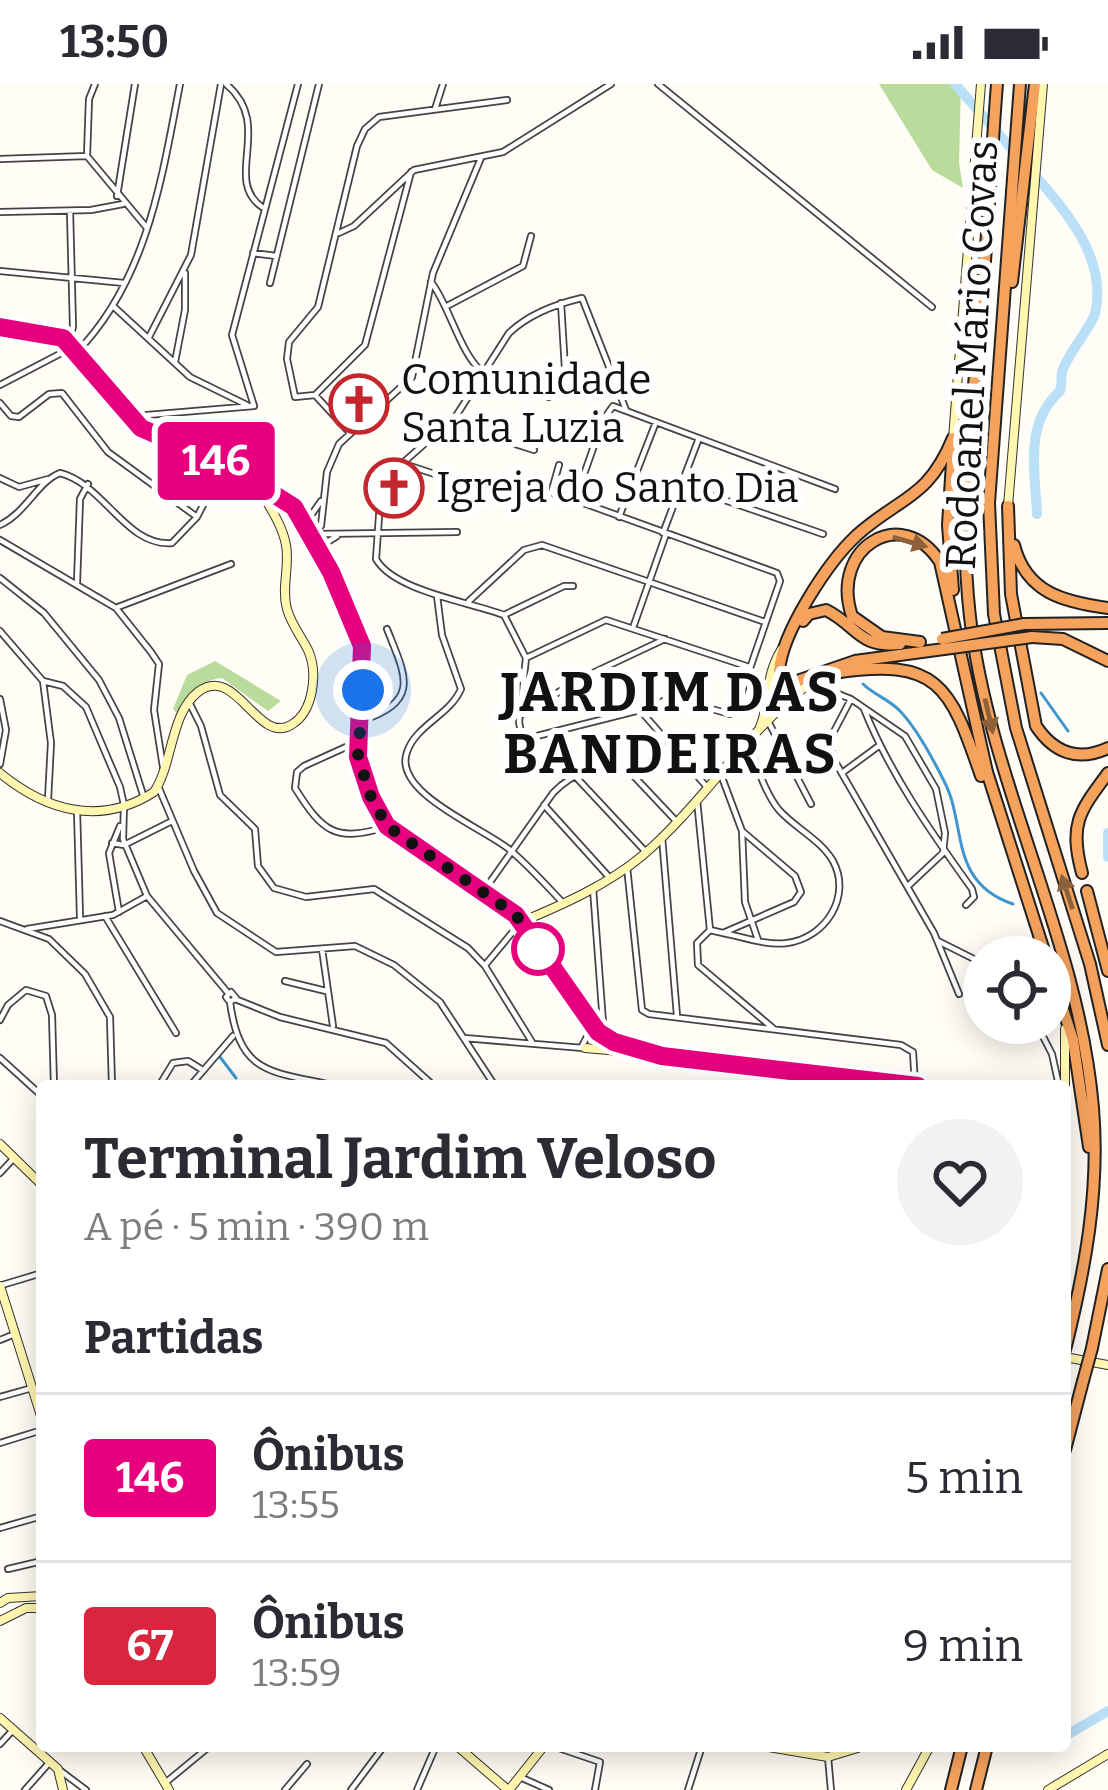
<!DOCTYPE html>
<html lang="pt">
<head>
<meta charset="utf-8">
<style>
  :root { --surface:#fff; --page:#f2f2f3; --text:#2b2b33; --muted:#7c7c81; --line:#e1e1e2 }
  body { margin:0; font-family:Bitter,serif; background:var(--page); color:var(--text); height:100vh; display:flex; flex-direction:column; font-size:45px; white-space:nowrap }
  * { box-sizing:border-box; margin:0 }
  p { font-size:39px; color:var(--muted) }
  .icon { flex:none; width:66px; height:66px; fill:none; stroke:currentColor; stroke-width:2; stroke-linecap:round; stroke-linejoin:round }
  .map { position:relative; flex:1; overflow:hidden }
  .sheet { position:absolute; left:36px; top:996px; width:1035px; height:672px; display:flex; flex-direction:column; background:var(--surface); border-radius:12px; box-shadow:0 6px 30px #0003 }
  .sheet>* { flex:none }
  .badge { padding:0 24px; border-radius:9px; font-size:42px; line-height:78px }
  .tools { position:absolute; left:963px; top:852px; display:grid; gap:24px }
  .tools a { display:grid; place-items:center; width:108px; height:108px; border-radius:50%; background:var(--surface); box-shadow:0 6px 30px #0003; font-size:60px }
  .you { position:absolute; width:60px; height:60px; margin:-30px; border:9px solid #fff; border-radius:50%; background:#1a73e8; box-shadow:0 0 0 18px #1a73e833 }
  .map>.badge { position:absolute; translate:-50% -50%; box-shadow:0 0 0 6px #fff }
  h2 { padding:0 48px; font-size:45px; line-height:108px }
  .round { display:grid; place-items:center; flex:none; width:126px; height:126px; border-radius:63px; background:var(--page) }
  .summary { display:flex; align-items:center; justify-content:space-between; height:204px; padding:0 48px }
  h1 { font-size:57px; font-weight:700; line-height:90px }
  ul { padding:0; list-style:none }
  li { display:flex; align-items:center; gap:36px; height:168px; padding:0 48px; border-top:3px solid var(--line) }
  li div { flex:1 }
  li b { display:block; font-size:45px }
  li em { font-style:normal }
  li .badge { min-width:132px; font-weight:700; text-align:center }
  .status { display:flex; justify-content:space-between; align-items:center; height:84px; padding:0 60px; background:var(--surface); direction:ltr }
  .status svg { height:33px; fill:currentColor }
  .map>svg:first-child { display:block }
  .forest { fill:#b9dc9c }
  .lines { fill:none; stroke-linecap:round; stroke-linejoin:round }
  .stream { stroke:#3f96cf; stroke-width:3 }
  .river { stroke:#b9e0f7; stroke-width:10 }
  .street-casing { stroke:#444; stroke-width:8 }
  .secondary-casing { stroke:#333; stroke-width:10 }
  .highway-casing { stroke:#222; stroke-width:14 }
  .street { stroke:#fff; stroke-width:4.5 }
  .secondary { stroke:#fff6b0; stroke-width:8 }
  .highway { stroke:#f5a25d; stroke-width:10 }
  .highway-bridge-casing { stroke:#222; stroke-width:14; stroke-linecap:butt }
  .highway-bridge { stroke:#f5a25d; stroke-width:10 }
  .oneway { fill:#8e613b }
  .line-casing { stroke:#fff; stroke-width:27 }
  .line { stroke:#e6007e; stroke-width:18 }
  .walk { stroke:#111; stroke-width:12; stroke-dasharray:0 21.6 }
  .stop-dot { fill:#fff; stroke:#e6007e; stroke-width:6 }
  .labels { text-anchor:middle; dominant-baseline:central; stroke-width:12; stroke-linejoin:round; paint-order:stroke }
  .street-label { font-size:42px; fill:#111; stroke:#fff }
  .poi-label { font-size:42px; fill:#111; stroke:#fff; text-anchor:start }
  .district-label { font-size:54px; font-weight:bold; letter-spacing:3px; fill:#111; stroke:#fff }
</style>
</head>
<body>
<div class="status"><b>13:50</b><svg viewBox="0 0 49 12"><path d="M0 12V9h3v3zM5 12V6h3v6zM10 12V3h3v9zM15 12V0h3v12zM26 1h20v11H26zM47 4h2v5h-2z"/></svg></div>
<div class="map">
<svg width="1108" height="1706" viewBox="0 0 1108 1706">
  <rect width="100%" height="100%" fill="#fffdf5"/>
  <path class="forest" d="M879,0h82l-2,79 4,25 -31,-18z
    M215,577l66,40 -13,10 -46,-33c-24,3 -33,16 -44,36l-5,-5 14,-34z"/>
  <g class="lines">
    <path class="stream" d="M863,600c10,10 25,15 36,26 18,18 34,49 45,71 23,43 4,101 69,123
      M1041,609l27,38
      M220,973l16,21
      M239,999l3,3"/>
    <path class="river" d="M955,0l61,70
      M1032,88c33,38 76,86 63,142 -7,18 -29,42 -33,58 -1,6 0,13 -2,19 -36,33 -25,77 -23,123
      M1108,749v24
      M1065,1652l43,-25"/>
    <defs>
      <path id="street" d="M95,0l-6,15 -2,57 60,72
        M226,0c49,41 -4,95 36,123
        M658,0l274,223
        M435,25l8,-25
        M0,75l87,-3
        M411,88l-46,173 -50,50 -20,2 -8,-38 2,-17 29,-35 39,-161 8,-17 14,-12 128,-17
        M117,112l18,-112
        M0,128l91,-2 32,-6
        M339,149l15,-7 60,-56 89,-18 108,-68
        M253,169l23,3
        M0,187l124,12
        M431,198c19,24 30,76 54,92 17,11 44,16 64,23
        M270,199l49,-199
        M561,219l4,66
        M113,222l77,71 57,28
        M447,222l76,-40 8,-30
        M149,253l42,-82 30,-171
        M68,259l5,-16 -3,-116
        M77,268c70,-72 85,-174 103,-268
        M175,278l10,-52v-37
        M0,301l73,-38
        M315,311l35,38
        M0,319l11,13 8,1 30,-23 13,-1 46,59 89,65
        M135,332l119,-10 -22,-71 66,-251
        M449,339l85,27
        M401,379l113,37 37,-7 13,3 213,77 3,8 -44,128 -6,5 -59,-16 -31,12 -111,28 -8,-6 -2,-10 7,-64 -22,-43c-34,-13 -110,-24 -128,-56l4,-57 8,-26 68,-60 53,-83c19,-18 47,-29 73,-35l44,112
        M0,394l19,9 29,-8
        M681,401l142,49
        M551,409l8,-28
        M575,416l28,-80 10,-14 222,83
        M619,433l37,-95
        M305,440l16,-23
        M0,441c27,-13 37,-43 60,-52 44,11 66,74 112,70l25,-26 27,-53
        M663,449l36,-95
        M311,450l10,-8 6,-54 12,-28 73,-67 21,-104 48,-115
        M317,450l140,-2
        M0,456l116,68 35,44 8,12 -5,46 9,57
        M318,464l19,-12
        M0,494l44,35 55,67 20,38 25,80
        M77,499l3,-84 8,-15
        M437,512l5,39 19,54c-11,26 -45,36 -54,63 -15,41 77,76 103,98 19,16 36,35 53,53
        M469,517l55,-51 18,-5 223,77
        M118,523l113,-43
        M504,531l60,-29h9
        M634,541l32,-91
        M0,547l43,50 8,62 -3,57
        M526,574l80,-38 143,47
        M43,597l20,5 23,21 34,80 4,18 -1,34 24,57 81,97
        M813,600l38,15 54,37 31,53 9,44 -2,20 -35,33
        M0,615l6,31 -6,34
        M851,615l-21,40 3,19 101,175 25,61
        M189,618l12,24 19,69 35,34 3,37 16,22 32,9 68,-8 94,59 17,18 47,76
        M864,625c26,65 67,123 108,180l2,8 -8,8
        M640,626l66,76
        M522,630l60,-36 83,-39
        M361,637c61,-20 44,-46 26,-92
        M769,639l42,81
        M357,658l-53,24 -7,6 -2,16c28,45 41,54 91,39
        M720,688l22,59 3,71 13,38
        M842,689l38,-28
        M575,692l70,75
        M158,702l36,85 23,42 59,39 79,-6 39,19 46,37 55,84
        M697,716l13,130
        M544,721l65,72
        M77,726l3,107
        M662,753l15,179
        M112,759l12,2 48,-24
        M627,783l15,143 7,4 252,31 12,7 2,33
        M593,804l11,148
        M483,808l70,-99c19,-20 50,-33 76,-22l48,51
        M119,828l-10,-59 11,-27
        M105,832l71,117
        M0,837l49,18 36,35 25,43 2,69
        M27,845l86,-14 34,-19
        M710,846l13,3 71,-31 7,-10 -6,-16 -53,-45
        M710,846l-13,13 1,22 76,64
        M723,849c20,4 44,13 64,10 39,-5 65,-47 46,-82 -12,-21 -38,-33 -54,-51 -15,-18 -22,-46 -31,-67
        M938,857l46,23
        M322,865l11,77
        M486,880l35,-42
        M285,897l41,10
        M231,908l5,6 -6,4 -4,-5z
        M235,915l45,18 106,26 48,43
        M230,918c10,74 41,69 106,84
        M0,936l8,-15 18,-15 20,6 6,19 2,71
        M1036,939l16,31 7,32
        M464,954l119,10
        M581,964l11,-21
        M0,974l42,38
        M817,989l3,13
        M159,1002l14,-23 15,-2 13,8
        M190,1002l43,-50
        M0,1089l14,-15
        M2,1201l40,-12
        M0,1256l15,-6
        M0,1313l32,-9
        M0,1359l42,-13
        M0,1444l42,-12
        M8,1485l34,-8
        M0,1660l12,-13
        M553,1662l47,16 -5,28
        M828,1673l3,33
        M58,1685l28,21
        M520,1693l29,13
        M165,1699l45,-37
        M25,1706l24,-27
        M285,1706l22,-26
        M351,1706l33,-44
        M417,1706l19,-44
        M688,1706l14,-44"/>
      <path id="secondary" d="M0,243l63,11 78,89 90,40 63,40 36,65 32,74 -4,111 13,40 16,30 129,88 82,117 16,10 48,14 256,30
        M953,354l28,-354
        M1008,422l35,-422
        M760,643c12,-29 3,-46 21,-77
        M0,689c45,37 100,54 154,19 19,-28 16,-78 44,-100 38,-29 59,53 93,33 23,-13 27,-53 17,-75 -7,-14 -17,-26 -21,-41 -6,-21 3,-43 -1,-64 -4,-23 -22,-46 -33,-66
        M521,838c41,-17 86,-37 121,-66 61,-52 103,-124 168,-173
        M585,964l58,5
        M1065,1002v-57
        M0,1060l42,41
        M0,1202l42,133
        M1065,1273l43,8
        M0,1519l8,-5 34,-2
        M0,1537l26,-13h16
        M0,1634l58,51 5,21
        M143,1662l26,44
        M457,1662l51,44
        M762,1662l66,11 36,-11
        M509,1706l35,-44
        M906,1706l24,-44
        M1048,1706l60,-36"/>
      <path id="highway" d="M997,0c-6,75 -9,151 -16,226 -9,103 -23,204 -11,307 20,169 109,322 123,491 7,83 -8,162 -28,242
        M1020,0l-31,419 5,111 22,114 74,236 18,81
        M1012,198l23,-198
        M953,363l-5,78 5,65
        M1008,422l3,88 25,132c18,27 42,36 72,22
        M1014,461c12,48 50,57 94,63
        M803,537l6,-7 17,-4c32,16 32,38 74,34
        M1024,540l84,-1
        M1032,553l31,2 45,22
        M920,558l-38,-5 -30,-21c-23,-68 50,-113 88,-54l47,210 59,185
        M944,565l-89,12 -64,22 -12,-12c3,-39 49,-109 78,-136 44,-39 71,-36 96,-97
        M834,589c104,-16 116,12 147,103
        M1082,789c-13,-49 -3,-61 26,-100
        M1087,807l21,80
        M1050,885l23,71 16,107
        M1092,1264l16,-79
        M1065,1366l18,-69
        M951,1706l11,-44
        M976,1706l11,-44"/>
    </defs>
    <use href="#street" class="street-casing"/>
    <use href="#secondary" class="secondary-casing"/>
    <use href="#highway" class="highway-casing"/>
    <use href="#street" class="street"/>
    <use href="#secondary" class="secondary"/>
    <use href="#highway" class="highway"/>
    <defs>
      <path id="highway-bridge" d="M942,555l82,-15
        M944,565l88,-12
        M1083,1297l9,-33"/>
    </defs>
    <use href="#highway-bridge" class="highway-bridge-casing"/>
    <use href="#highway-bridge" class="highway-bridge"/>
  </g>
  <defs><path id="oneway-solid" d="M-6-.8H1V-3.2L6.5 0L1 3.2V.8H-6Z" transform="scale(3)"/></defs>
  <g class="oneway">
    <use href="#oneway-solid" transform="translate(910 458) rotate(16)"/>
    <use href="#oneway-solid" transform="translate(989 632) rotate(77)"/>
    <use href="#oneway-solid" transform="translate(1067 808) rotate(-108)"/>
  </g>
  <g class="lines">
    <defs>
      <path id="line" d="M0,243l63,11 78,90 90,39 63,40 37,65 31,74 -4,111 13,40 16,29 129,89 82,117 16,10 48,14 256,30"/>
    </defs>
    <use href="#line" class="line-casing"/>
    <use href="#line" class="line"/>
    <path class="walk" d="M363,606l-5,67 13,40 16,29 129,89 22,34"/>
  </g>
  <defs>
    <symbol id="church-ring" viewBox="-11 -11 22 22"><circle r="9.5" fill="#fff" stroke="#c4262e" stroke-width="1.5"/><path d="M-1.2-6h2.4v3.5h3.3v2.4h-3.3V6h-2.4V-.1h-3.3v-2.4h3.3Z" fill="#c4262e"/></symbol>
  </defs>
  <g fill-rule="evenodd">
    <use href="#church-ring" x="326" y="287" width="66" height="66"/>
    <use href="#church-ring" x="361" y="371" width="66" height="66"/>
  </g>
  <circle class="stop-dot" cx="538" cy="865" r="24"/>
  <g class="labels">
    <g class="street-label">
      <text transform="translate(972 271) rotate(-87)">Rodoanel Mário Covas</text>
    </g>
    <g class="poi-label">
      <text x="401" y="296">Comunidade<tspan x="401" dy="48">Santa Luzia</tspan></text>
      <text x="436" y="404">Igreja do Santo Dia</text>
    </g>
    <g class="district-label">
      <text x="671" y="609">JARDIM DAS<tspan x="671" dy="62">BANDEIRAS</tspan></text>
    </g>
  </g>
</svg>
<div class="tools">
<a><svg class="icon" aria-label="locate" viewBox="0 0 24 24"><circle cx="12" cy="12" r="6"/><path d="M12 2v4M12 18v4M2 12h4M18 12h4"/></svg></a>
</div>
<div class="you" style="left:363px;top:606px"></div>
<b class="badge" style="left:216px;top:377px;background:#e6007e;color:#fff">146</b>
<section class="sheet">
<div class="summary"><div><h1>Terminal Jardim Veloso</h1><p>A pé · 5 min · 390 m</p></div><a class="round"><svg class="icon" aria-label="heart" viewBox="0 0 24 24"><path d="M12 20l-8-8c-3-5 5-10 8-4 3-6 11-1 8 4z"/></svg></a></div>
<h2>Partidas</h2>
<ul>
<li><span class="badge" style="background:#e6007e;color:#fff">146</span><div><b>Ônibus</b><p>13:55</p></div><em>5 min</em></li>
<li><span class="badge" style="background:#d7263d;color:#fff">67</span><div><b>Ônibus</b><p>13:59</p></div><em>9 min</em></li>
</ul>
</section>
</div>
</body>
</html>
